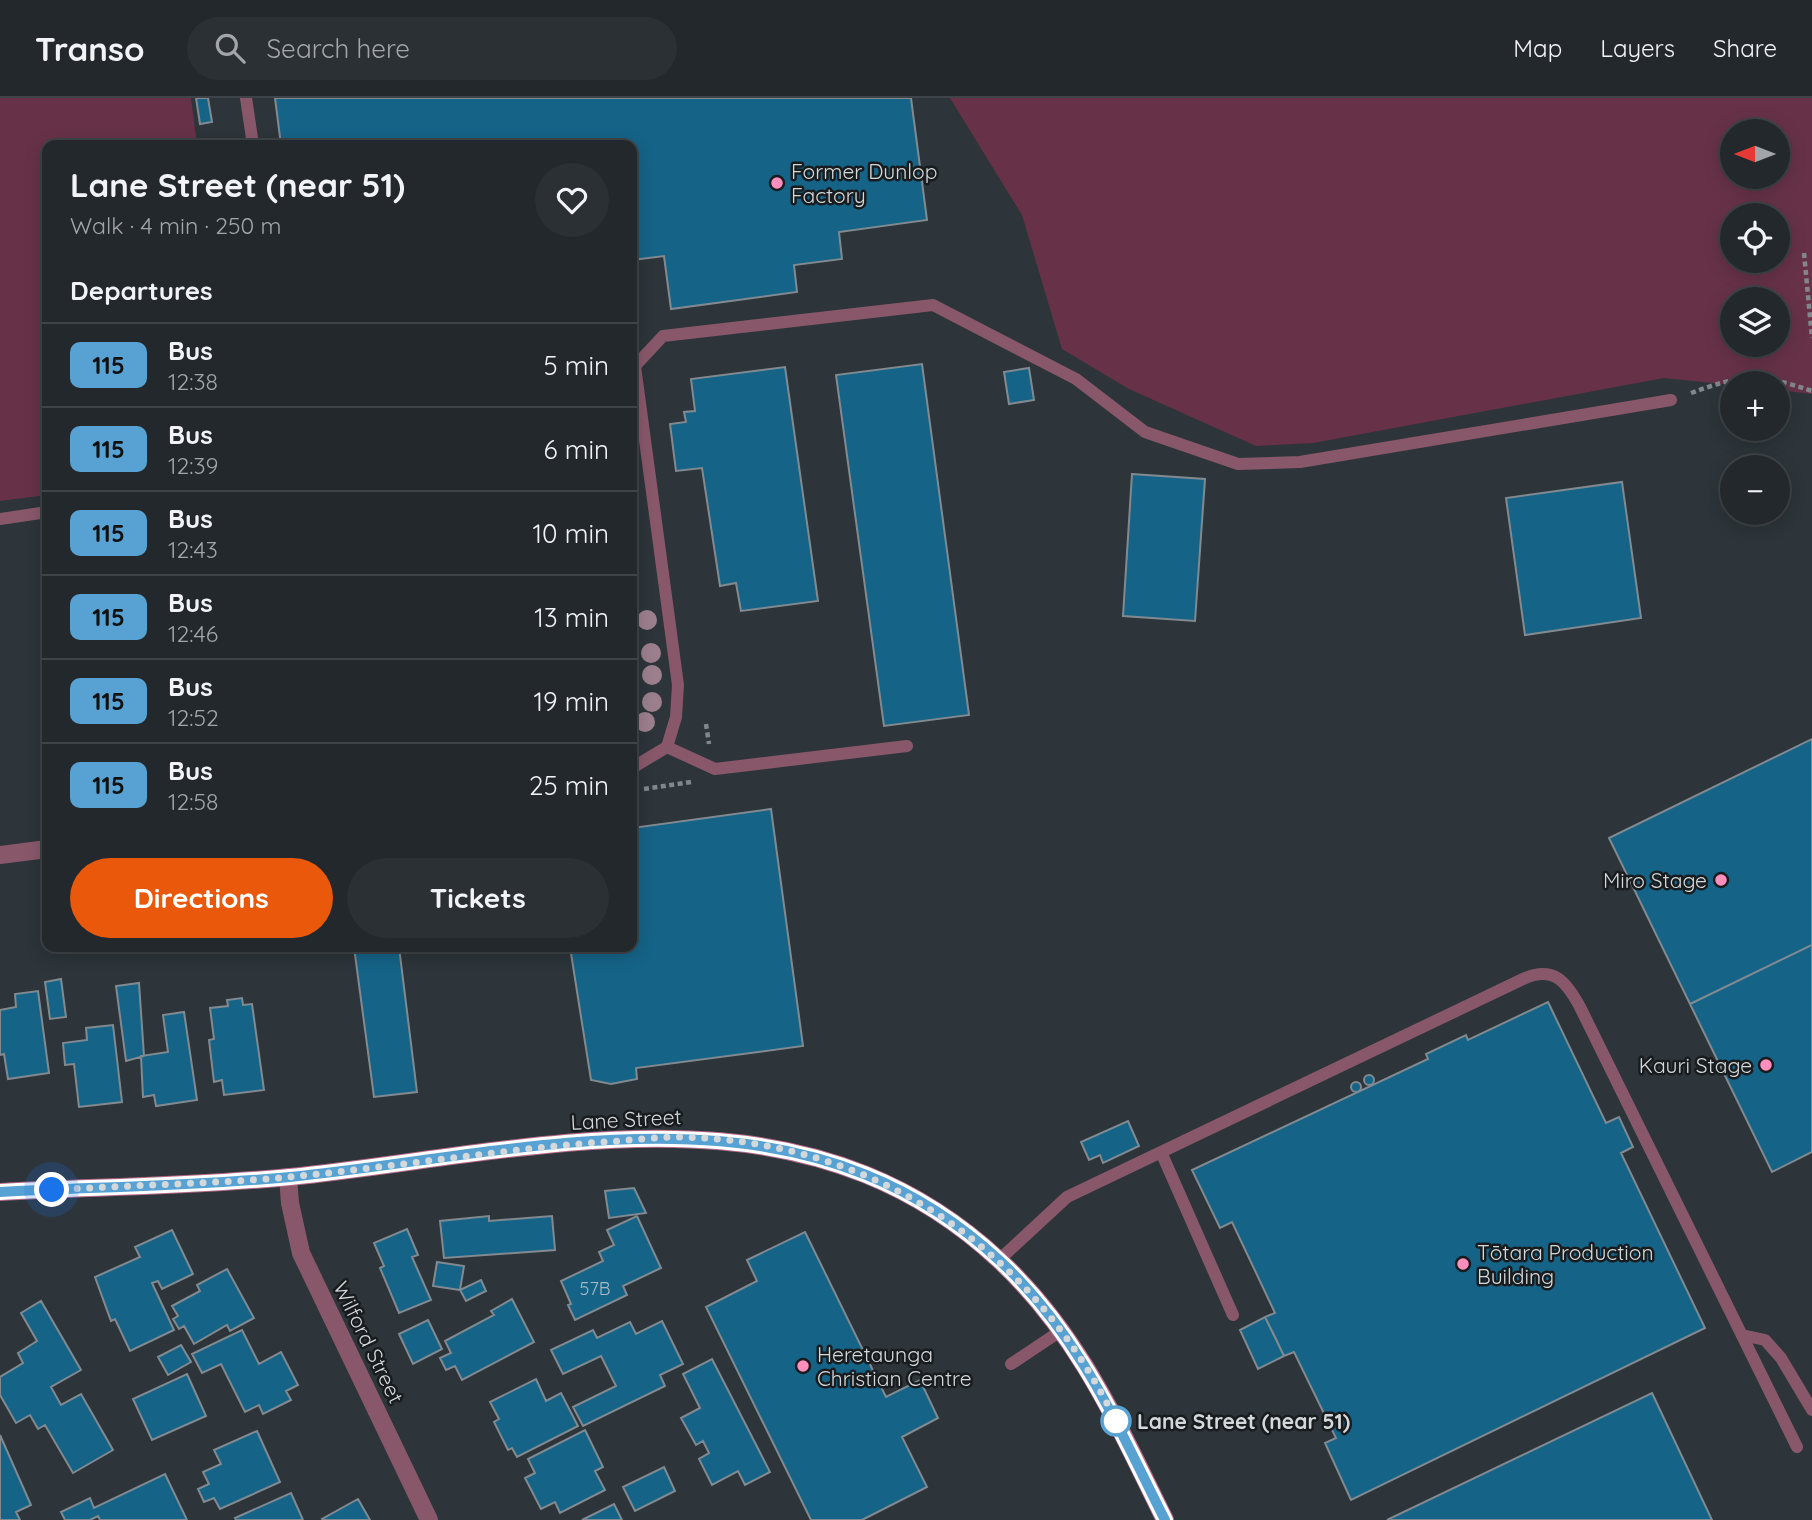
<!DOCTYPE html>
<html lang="en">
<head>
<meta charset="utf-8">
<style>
  :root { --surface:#22282c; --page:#2a3034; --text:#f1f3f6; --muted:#a2a6a9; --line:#3f4448; --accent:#ea580c }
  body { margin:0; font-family:Quicksand,sans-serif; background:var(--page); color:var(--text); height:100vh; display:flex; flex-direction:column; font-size:26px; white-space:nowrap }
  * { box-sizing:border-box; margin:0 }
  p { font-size:23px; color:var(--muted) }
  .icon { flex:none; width:38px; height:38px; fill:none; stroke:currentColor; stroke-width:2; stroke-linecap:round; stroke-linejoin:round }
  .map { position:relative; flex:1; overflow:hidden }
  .details { position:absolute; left:42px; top:42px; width:595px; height:812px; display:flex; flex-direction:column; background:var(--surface); border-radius:14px; box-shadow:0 4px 18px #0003,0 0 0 2px var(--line) }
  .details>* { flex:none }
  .badge { padding:0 14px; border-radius:10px; font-size:24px; line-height:46px }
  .needle { width:46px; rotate:270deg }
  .buttons { position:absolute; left:1720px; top:21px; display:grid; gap:14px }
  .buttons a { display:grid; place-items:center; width:70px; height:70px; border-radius:50%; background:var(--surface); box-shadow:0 4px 18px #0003,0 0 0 2px var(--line); font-size:35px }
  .you { position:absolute; width:35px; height:35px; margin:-18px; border:5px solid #fff; border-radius:50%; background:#1a73e8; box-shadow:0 0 0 10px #1a73e833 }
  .map>.badge { position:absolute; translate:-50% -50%; box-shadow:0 0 0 4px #fff }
  h2 { padding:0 28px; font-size:26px; line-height:63px }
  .round { display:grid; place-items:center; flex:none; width:74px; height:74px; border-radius:37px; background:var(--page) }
  .summary { display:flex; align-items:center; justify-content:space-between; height:119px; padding:0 28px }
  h1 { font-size:33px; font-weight:800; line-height:52px }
  .action { display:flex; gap:14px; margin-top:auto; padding:14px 28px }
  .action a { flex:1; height:80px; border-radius:42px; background:var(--accent); color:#fff; font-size:28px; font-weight:800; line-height:80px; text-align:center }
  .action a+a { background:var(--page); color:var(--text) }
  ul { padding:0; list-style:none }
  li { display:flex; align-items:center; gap:21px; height:84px; padding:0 28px; border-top:2px solid var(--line) }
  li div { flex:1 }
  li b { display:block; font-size:26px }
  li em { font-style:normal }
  li .badge { min-width:77px; font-weight:700; text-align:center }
  header { display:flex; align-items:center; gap:42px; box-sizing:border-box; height:98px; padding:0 35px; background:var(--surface); border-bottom:2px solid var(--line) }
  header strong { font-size:33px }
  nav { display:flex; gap:38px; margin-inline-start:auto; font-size:24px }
  .search { width:490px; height:63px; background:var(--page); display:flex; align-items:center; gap:18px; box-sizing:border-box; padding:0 24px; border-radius:38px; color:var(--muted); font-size:26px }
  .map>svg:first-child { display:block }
  .green { fill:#673248; fill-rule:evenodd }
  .building { fill:#156387; stroke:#808a90; stroke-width:2 }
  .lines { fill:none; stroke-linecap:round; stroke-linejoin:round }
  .path { stroke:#81878b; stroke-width:4.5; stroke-dasharray:5 3.5; stroke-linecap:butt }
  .lane { stroke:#88586a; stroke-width:12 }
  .street { stroke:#88586a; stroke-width:18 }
  .secondary { stroke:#b66a88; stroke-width:18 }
  .tree { fill:#9c7f8d }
  .line-casing { stroke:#fff; stroke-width:16 }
  .line { stroke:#58a2d3; stroke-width:10 }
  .walk { stroke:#d3d8db; stroke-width:7; stroke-dasharray:0 12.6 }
  .poi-dot { fill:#fe8ebb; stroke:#181c1e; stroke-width:2.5 }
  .stop-dot { fill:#fff; stroke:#58a2d3; stroke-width:3.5 }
  .labels { text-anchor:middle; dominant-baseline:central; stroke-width:5; stroke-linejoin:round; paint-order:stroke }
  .number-label { font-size:18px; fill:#a4bbc6 }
  .poi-label { font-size:21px; fill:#d3d8db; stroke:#181c1e; text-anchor:start }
  .street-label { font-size:21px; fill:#d3d8db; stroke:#181c1e }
  .stop-label { font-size:21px; font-weight:bold; fill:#d3d8db; stroke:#181c1e; text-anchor:start }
</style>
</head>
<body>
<header>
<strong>Transo</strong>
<div class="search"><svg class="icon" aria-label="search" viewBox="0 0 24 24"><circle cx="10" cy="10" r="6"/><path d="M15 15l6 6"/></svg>Search here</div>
<nav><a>Map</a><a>Layers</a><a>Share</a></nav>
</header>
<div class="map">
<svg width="1812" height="1422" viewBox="0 0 1812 1422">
  <rect width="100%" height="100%" fill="#2d353a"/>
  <path class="green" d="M0,0h191l6,47h-150v350l-47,6z
    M950,0h862v296l-34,-4v-7l-46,2 -68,-7 -351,65 -57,3 -127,-57 -67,-40 -40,-134zM1732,33h46v46h-46zM1732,117h46v46h-46zM1732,201h46v46h-46z"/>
  <path class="building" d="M196,0h12l4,24 -12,2z
    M275,0h636l16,122 -88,12 3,27 -48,6 3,27 -126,17 -7,-53 -32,4v-115h-351z
    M922,266l47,351 -85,11 -48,-351z
    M785,269l33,234 -77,10 -5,-28 -16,3 -18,-118 -26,3 -6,-47 16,-2 -2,-10 11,-1 -4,-32z
    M1029,270l5,32 -25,4 -5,-32z
    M1132,376l73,5 -10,142 -72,-5z
    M1622,384l19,136 -116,17 -19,-137z
    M632,472l3,28 -3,1z
    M1812,641v206l-122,59 -81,-166z
    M771,711l32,237 -167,22 1,11 -26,5 -20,-4 -21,-133h62v-119z
    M1812,847v207l-40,20 -82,-168z
    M354,849h45l18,145 -43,5z
    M61,881l5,38 -16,2 -5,-37z
    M139,885l5,73 -18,5 -10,-75z
    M38,893l11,82 -41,6 -4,-25 -4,1v-45l16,-3 -1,-13z
    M242,900l1,7 9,-1 12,86 -40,5 -2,-15 -8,2 -5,-42 5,-1 -4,-31 18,-2 -1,-6z
    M1548,904l58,121 13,-6 14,30 -12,6 84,175 -354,172 -26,-57 11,-5 -42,-86 -10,4 -9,-19 -10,-20 10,-4 -43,-91 -12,6 -28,-58 236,-111 -2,-5 40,-19 2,5z
    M184,914l13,88 -41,6 -2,-11 -11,2 -2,-41 27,-4 -5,-37z
    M113,927l9,77 -43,5 -5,-43 -9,1 -2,-22 24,-3 -1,-12z
    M1364 982a5 5 0 1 1 10 0a5 5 0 1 1-10 0Z
    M1351 989a5 5 0 1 1 10 0a5 5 0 1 1-10 0Z
    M1128,1023l11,25 -36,17 -3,-8 -11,5 -8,-18z
    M634,1090l12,25 -37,5 -4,-27z
    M489,1118v5l63,-5 3,34 -111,8 -4,-37z
    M637,1118l24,52 -38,18 4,9 -52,25 -7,-15 3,-1 -10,-23 42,-20 -4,-9 15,-7 -7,-15z
    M407,1131l11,26 -6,2 19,43 -32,13 -19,-45 4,-2 -10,-23z
    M172,1132l21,44 -31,15 -4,-8 -6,2 22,47 -44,21 -15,-32 -4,2 -16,-44 45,-20 -5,-10z
    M805,1134l81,165 34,-17 18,38 -36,19 25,50 -65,33h-51l-105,-213 51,-26 -10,-21z
    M437,1164l27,4 -4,24 -27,-4z
    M227,1171l27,49 -24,13 -3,-6 -33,19 -10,-18 -5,3 -6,-10 5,-3 -6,-10 28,-15 -3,-6z
    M481,1182l5,11 -20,10 -6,-11z
    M512,1201l22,43 -72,38 -7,-14 -9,4 -6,-12 11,-5 -6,-12 49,-26 -3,-4z
    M41,1203l40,69 -30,17 10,18 20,-11 32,56 -40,23 -28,-48 -7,4 -8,-14 -14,8 -16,-28v-18l23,-14 -5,-10 19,-12 -16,-28z
    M1265,1219l19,39 -26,13 -18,-39z
    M428,1222l14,29 -29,15 -14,-30z
    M662,1223l21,43 -23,11 5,11 -82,40 -10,-19 43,-21 -15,-30 -38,18 -12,-24 42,-20 4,8 33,-16 6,12z
    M242,1232l17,34 22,-12 17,33 -12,6 5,9 -28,14 -4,-9 -14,7 -24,-48 -19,9 -10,-19z
    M181,1247l10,17 -23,13 -10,-18z
    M712,1261l58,113 -25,13 -7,-14 -26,14 -13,-26 10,-6 -6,-12 -7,4 -15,-27 19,-10 -17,-34z
    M187,1276l19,42 -54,24 -19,-41z
    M536,1281l10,22 15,-8 17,33 -61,31 -5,-9 -4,2 -14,-28 5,-3 -9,-17z
    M1652,1295l60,127h-325z
    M585,1332l18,37 -8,4 10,19 -45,23 -5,-11 -14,7 -16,-31 10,-5 -7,-14z
    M257,1333l23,51 -60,27 -6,-11 -10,4 -6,-13 11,-5 -6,-12 18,-8 -7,-14z
    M0,1337l31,70 -15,7 4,8h-20z
    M664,1369l11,24 -40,20 -12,-24z
    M165,1376l22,46h-87l-2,-4 -8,4h-25l-4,-8 29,-14 4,10z
    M291,1395l12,27h-67l-1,-2z
    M358,1401l12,21h-47l-1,-1z
    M614,1406l8,16h-40z"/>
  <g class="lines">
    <path class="path" d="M1804,155l8,85
      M1691,295c52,-19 68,-20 121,-2
      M706,626l3,20
      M644,691l47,-7"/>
    <path class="lane" d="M246,0l7,47
      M0,421l47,-7
      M667,649l9,-30 2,-32 -43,-319 28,-30 270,-31 143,74 69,53 93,32 62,-2 371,-62
      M632,670l35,-21 48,22 192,-23
      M1161,1054l72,163
      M999,1162l68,-63 456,-218c30,-14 43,2 57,28l217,440
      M1742,1237l23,5 16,18 31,52
      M1011,1266l51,-34"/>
    <path class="street" d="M0,757l47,-6
      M288,1079l2,26 11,50 128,267"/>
    <path class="secondary" d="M0,1094c96,-5 194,-6 290,-15 243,-25 507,-105 709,83 80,74 119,165 166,260"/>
  </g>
  <g class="tree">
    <circle cx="647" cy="522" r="10"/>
    <circle cx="651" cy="555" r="10"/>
    <circle cx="652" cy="577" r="10"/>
    <circle cx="652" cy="604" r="10"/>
    <circle cx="645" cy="624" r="10"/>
  </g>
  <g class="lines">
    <defs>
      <path id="line" d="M0,1094c96,-5 194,-6 290,-15 243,-25 507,-105 709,83 80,74 118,165 166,260"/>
    </defs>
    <use href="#line" class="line-casing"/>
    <use href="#line" class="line"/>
    <path class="walk" d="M52,1092c79,-5 159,-6 237,-13 105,-10 208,-27 313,-35 25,-1 51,-5 76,-5 196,3 353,110 438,284"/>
  </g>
  <g class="poi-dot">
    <circle cx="777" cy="85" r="7"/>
    <circle cx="1721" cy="782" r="7"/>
    <circle cx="1766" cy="967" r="7"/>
    <circle cx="1463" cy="1166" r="7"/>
    <circle cx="803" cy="1268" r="7"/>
  </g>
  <circle class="stop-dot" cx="1116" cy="1323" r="14"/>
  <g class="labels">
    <g class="number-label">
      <text x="595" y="1190">57B</text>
    </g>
    <g class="poi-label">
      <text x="791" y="73">Former Dunlop<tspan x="791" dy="24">Factory</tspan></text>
      <text x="1707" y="782" text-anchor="end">Miro Stage</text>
      <text x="1752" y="967" text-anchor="end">Kauri Stage</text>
      <text x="1477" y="1154">Tōtara Production<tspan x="1477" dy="24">Building</tspan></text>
      <text x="817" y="1256">Heretaunga<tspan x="817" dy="24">Christian Centre</tspan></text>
    </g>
    <g class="street-label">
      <text transform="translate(626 1021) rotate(-3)">Lane Street</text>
      <text transform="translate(369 1244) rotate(64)">Wilford Street</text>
    </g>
    <g class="stop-label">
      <text x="1137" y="1323">Lane Street (near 51)</text>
    </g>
  </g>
</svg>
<div class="buttons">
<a><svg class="needle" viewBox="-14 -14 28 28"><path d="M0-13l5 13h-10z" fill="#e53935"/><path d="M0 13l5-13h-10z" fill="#a2a6a9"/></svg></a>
<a><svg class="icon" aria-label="locate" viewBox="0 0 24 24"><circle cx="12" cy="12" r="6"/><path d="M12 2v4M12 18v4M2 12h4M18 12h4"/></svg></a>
<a><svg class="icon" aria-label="layers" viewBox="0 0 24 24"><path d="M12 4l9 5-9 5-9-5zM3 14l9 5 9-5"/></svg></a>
<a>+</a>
<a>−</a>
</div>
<div class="you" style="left:52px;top:1092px"></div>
<section class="details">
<div class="summary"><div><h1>Lane Street (near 51)</h1><p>Walk · 4 min · 250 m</p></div><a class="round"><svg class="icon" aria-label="heart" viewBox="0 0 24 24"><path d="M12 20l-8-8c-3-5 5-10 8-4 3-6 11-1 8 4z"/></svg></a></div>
<h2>Departures</h2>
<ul>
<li><span class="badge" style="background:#58a2d3;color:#111">115</span><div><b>Bus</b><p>12:38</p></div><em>5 min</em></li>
<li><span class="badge" style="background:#58a2d3;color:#111">115</span><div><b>Bus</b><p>12:39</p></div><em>6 min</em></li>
<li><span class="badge" style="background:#58a2d3;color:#111">115</span><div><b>Bus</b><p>12:43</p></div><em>10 min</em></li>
<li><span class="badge" style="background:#58a2d3;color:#111">115</span><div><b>Bus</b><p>12:46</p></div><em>13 min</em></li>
<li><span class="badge" style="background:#58a2d3;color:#111">115</span><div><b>Bus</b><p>12:52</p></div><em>19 min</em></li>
<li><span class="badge" style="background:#58a2d3;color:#111">115</span><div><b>Bus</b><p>12:58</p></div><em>25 min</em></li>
</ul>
<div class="action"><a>Directions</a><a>Tickets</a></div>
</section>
</div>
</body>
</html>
